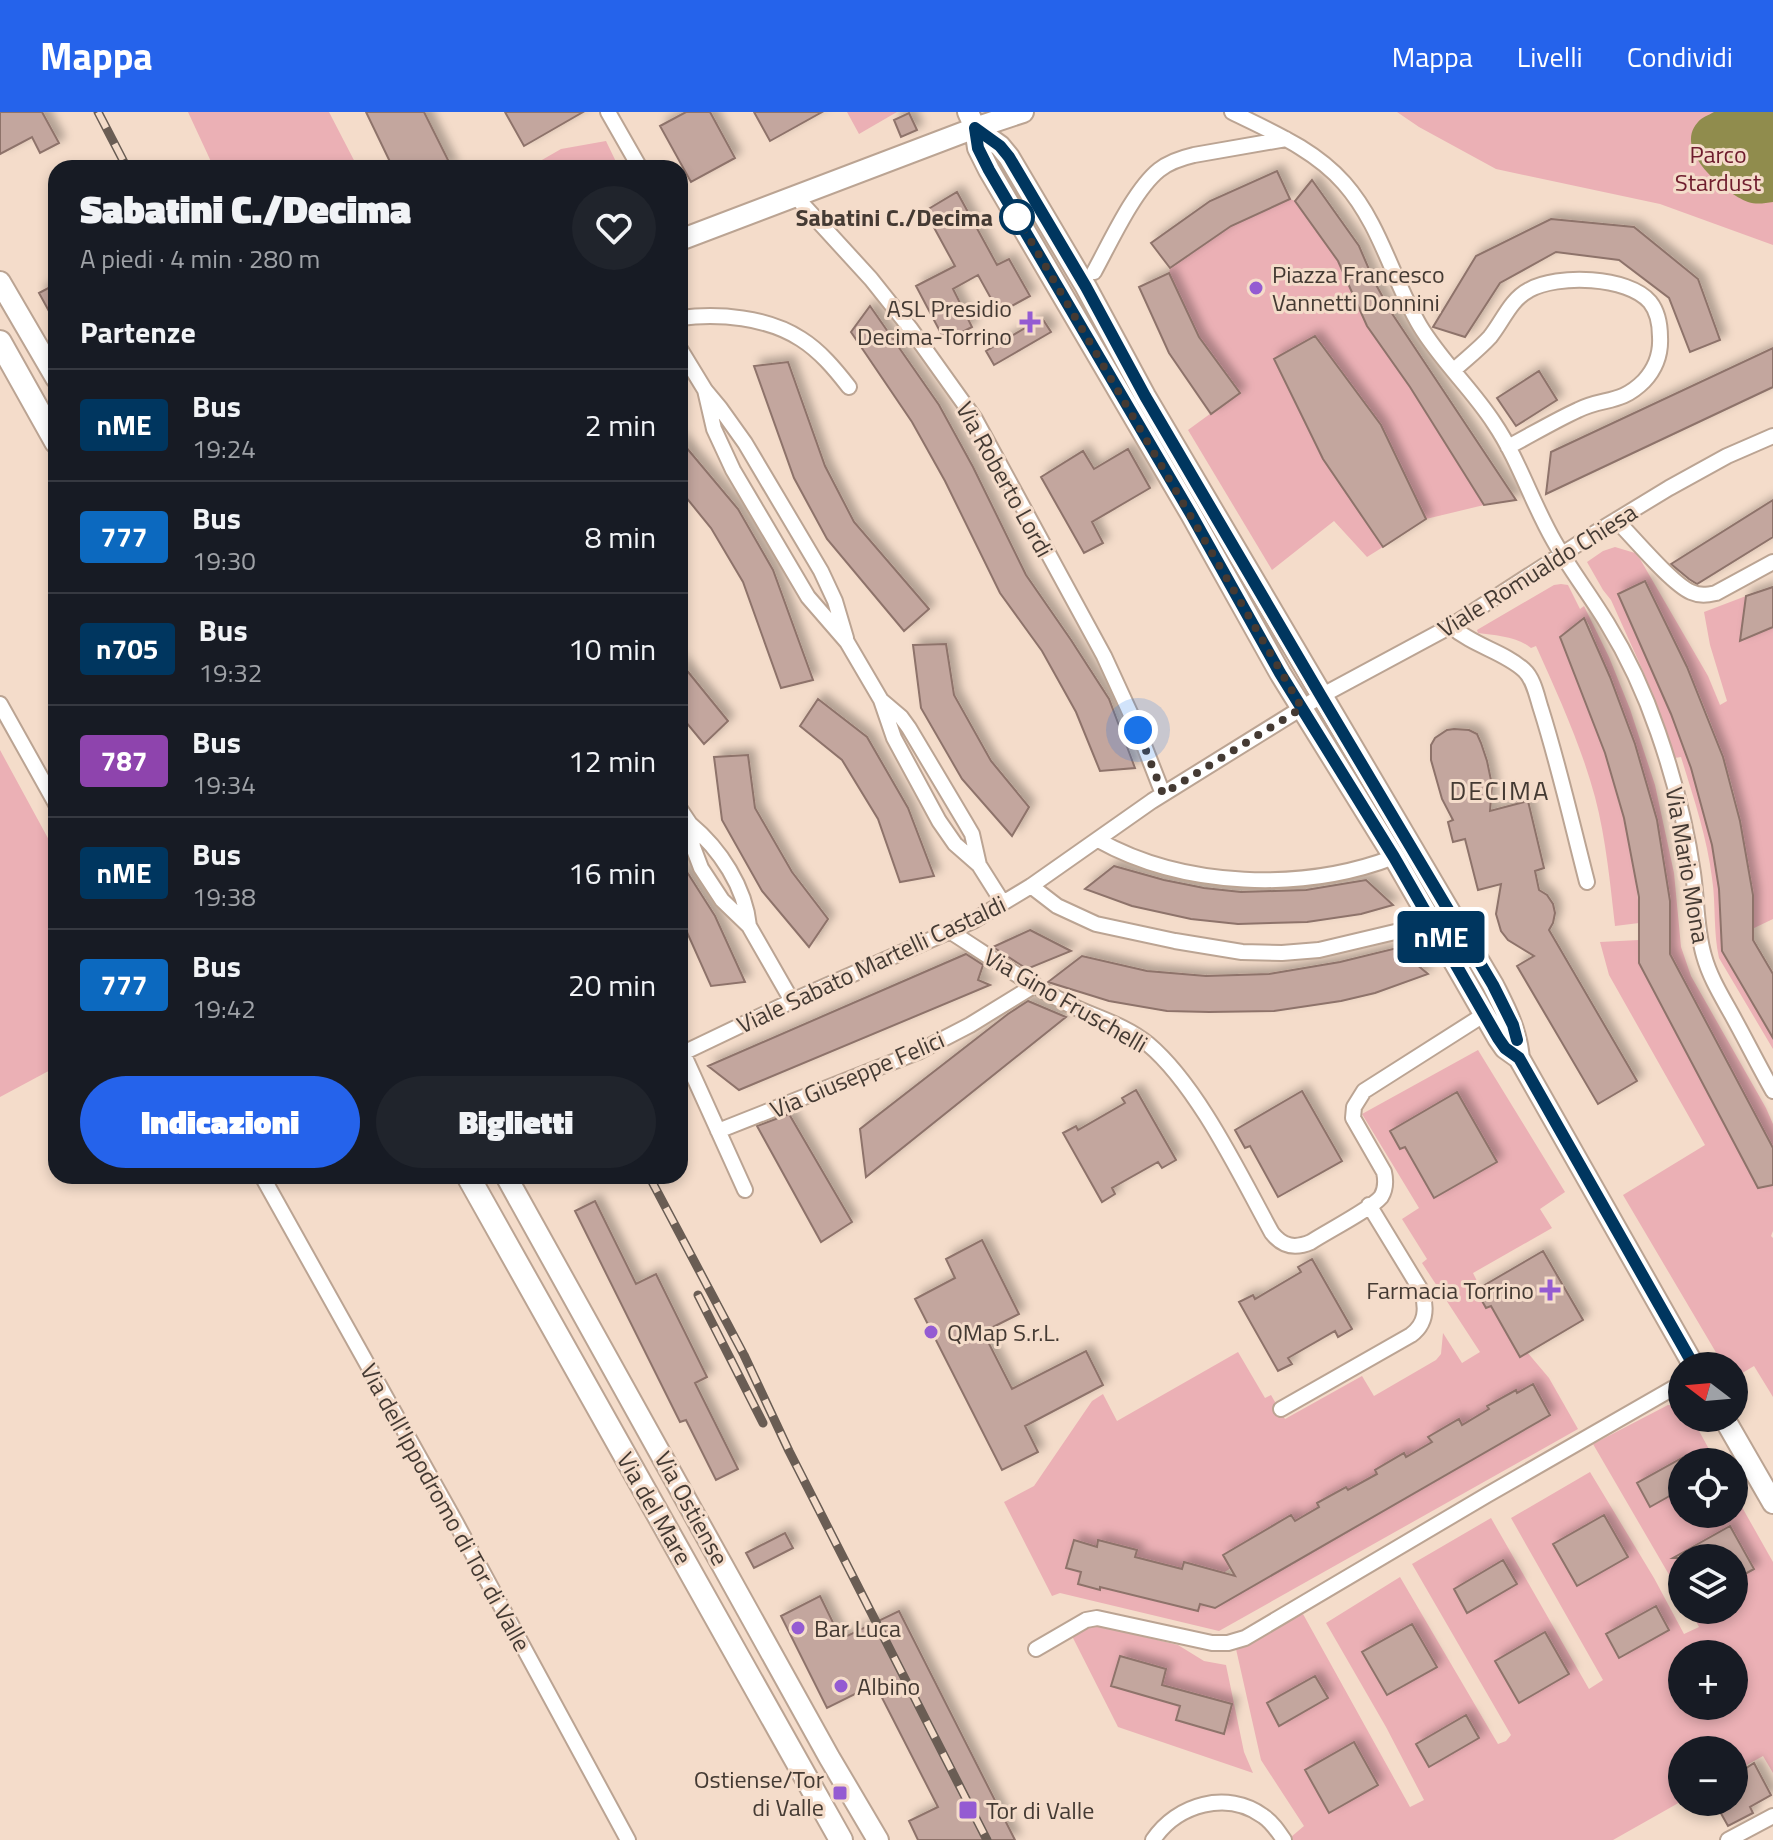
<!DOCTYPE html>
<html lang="it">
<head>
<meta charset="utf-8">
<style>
  :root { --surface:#171b24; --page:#20242c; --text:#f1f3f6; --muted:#9ea1a6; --line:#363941; --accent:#2563eb }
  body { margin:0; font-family:"Titillium Web",sans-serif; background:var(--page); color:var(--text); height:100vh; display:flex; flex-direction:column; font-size:30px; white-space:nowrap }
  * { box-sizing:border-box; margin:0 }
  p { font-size:26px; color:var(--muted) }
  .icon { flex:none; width:44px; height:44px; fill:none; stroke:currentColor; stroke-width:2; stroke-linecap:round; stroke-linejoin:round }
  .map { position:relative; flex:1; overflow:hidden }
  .sheet { position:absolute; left:48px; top:48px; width:640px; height:1024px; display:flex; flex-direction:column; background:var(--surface); border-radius:24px; box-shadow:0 4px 12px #0003 }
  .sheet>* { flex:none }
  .badge { padding:0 16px; border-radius:6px; font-size:28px; line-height:52px }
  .needle { width:52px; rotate:286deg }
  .fabs { position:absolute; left:1668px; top:1240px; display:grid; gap:16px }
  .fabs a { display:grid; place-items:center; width:80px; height:80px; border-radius:50%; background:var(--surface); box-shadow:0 4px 12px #0003; font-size:40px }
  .you { position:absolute; width:40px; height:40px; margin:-20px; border:6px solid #fff; border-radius:50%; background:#1a73e8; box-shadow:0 0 0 12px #1a73e833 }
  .map>.badge { position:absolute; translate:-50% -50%; box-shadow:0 0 0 4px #fff }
  h2 { padding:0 32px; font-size:30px; line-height:72px }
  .round { display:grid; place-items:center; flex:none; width:84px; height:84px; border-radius:42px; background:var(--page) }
  .head { display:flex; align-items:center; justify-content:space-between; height:136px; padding:0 32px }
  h1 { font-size:38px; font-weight:800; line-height:60px }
  .action { display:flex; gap:16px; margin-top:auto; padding:16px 32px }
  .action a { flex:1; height:92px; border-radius:48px; background:var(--accent); color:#fff; font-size:32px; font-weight:800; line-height:92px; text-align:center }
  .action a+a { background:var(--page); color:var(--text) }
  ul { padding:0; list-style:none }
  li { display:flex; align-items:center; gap:24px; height:112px; padding:0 32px; border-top:2px solid var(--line) }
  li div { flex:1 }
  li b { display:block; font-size:30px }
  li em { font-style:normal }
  li .badge { min-width:88px; font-weight:700; text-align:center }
  header { display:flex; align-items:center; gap:48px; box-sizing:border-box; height:112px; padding:0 40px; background:var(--accent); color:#fff }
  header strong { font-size:38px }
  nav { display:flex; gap:44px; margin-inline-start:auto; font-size:28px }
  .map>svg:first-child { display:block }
  .green { fill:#ebb0b5; fill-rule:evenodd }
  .water { fill:#908c4d }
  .building { fill:#c3a69e; stroke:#8e736b; stroke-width:2; filter:url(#shadow) }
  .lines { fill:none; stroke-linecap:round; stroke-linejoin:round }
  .street-casing { stroke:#bba493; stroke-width:18 }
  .secondary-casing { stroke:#bba493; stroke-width:24 }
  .primary-casing { stroke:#bba493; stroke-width:26 }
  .street { stroke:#fff; stroke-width:14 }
  .secondary { stroke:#fff; stroke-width:20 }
  .primary { stroke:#fff; stroke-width:22 }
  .rail-casing { stroke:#6a5d54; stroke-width:9 }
  .rail { stroke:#f4dcca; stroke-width:6; stroke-dasharray:18; stroke-linecap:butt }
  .line-casing { stroke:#fff; stroke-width:18 }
  .line { stroke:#00365f; stroke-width:12 }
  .walk { stroke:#443a33; stroke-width:8; stroke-dasharray:0 14.4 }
  .stop-dot { fill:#fff; stroke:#00365f; stroke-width:4 }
  .poi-dot { fill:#945bd2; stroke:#f4dcca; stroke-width:3 }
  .labels { text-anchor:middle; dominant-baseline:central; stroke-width:6; stroke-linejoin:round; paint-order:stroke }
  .park-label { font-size:24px; fill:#6e1c2d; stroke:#f4dcca }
  .stop-label { font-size:24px; font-weight:bold; fill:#443a33; stroke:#f4dcca; text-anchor:end }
  .poi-label { font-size:24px; fill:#443a33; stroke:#f4dcca; text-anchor:start }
  .street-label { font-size:24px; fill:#443a33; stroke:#f4dcca }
  .neighbourhood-label { font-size:26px; letter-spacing:2px; fill:#443a33; stroke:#f4dcca }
</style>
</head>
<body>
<header>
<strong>Mappa</strong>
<nav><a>Mappa</a><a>Livelli</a><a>Condividi</a></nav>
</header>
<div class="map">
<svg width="1773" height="1728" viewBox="0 0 1773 1728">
  <defs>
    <filter id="shadow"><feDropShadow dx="6" dy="-6" stdDeviation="4" flood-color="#0004"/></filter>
  </defs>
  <rect width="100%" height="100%" fill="#f4dcca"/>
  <path class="green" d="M188,0h141l29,56h-144z
    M847,0h50l-38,22z
    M1397,0h376v133l-113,-41 -164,-35 -77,-42z
    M606,29l13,27h-91l33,-19z
    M1290,87l5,2 43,60 29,65 43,61 74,118 -58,14 -45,-94 -66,-89 -15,9 23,114 60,88 -16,10 -33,-36 -62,49 -84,-140 52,-38 -41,-55 -30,-64 1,-5 61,-42z
    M1615,435l20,6 5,6 68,117 12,29 7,-4 -17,-56 -6,-33 42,-16 -6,44 33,-13v292l-21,10c-4,-36 -5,-74 -12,-109 -17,-84 -57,-162 -94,-239l-28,13 53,120 20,54 21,77 7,44 3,62 51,87v11l-54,-91c-6,-26 -3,-54 -7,-80 -5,-41 -19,-82 -31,-121l-6,1 -32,-87 -32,-71 -8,-10 -16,-28 16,-11z
    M1561,472l7,1 12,24 4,-3 25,51 21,52 25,76 19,88 7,74 10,29 75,132 7,16v24l-103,-194v-53l-13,-81 -22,-76 -46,-119 -5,-7 -24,20c35,86 79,191 79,285l-24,3c-5,-43 -9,-87 -20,-129 -14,-52 -37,-102 -59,-151l-5,2c-13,-11 -36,-13 -53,-15l-1,-3 5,-3 72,-42z
    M0,638l56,103v214l-56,30z
    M1639,828v23l119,225 15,-3v46l-2,5 2,2v159l-19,-31 -20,12v-12h-10l-101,-171 82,-50 -96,-170 -9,-33z
    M1478,938l87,142 -25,17 12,19 -79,45 7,14 -4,3 10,18 5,-2 28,50 8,-4 22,26 29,51 -359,202 -159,-38 -8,3 -48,-94 30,-16 58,-85 11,-7 14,27 121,-69 27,46 6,-3 14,24 77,-43 12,20 62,-36 5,-6 2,-21 19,30 18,-11 -58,-89 5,-4 -25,-40 17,-11 -57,-94zM1515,1278l35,26 -335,192 -72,-20 -3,9 -39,-12 -2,5 -21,-6 3,-12 -15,-4 7,-27 24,6 1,-6 37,16 47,12 3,-7 29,8 1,8c36,-21 67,-50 104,-71l-1,-4 28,-16 2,3 29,-16 -1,-5 27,-16 3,4 25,-15 -2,-6 29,-16 4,5 27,-16 -1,-3z
    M1668,1293l14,1v12h10l24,44h-34v52h52v-21l39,69v211l-10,-17 -29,16v-22h-52v51l-69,39h-320l-2,-3 13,-11 -43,-66 -25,-111 67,-35 107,193 14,-7 -38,-73 -60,-104 74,-46 98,167 8,-3 5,-6 -99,-171 79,-46 98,171 14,-9 -92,-162 79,-46 64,106 30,56 15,-7 -9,-17h44v-52h-52v39l-89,-153zM1682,1542h52v52h-52z
    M1100,1514l78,19 26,16 22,4 18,87 9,21 -135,-46 -46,-91 15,-9z"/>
  <path class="water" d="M1714,0h59v90c-8,1 -16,3 -25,0 -23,-9 -76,-52 -50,-80 4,-5 11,-7 16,-10z"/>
  <path class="building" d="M0,0h42l17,31 -19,10 -8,-16 -32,17z
    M366,0h58l28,56h-59z
    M505,0h78l-59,34z
    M686,0h24l25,46 -44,24 -31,-56z
    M754,0h68l-52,29z
    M909,1l8,17 -16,7 -7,-17z
    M1277,59l13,28 -59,27 -61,42 -19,-25 59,-42z
    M1312,68l47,66 15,35 17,31 125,188 -32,5 -74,-118 -43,-61 -29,-65 -43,-60z
    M957,80l40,73 12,-6 21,37 -31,17 -21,-38 -25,14 19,38 -27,14 -29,-55 39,-20 -30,-55z
    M1551,107l83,8 64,52 22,61 -30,12 -21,-54 -50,-38 -63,-8 -56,31 -35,54 -32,-10 43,-71z
    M1169,161l30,64 41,56 -29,21 -42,-61 -30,-66z
    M56,172v40l-17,-31z
    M870,194l69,99 34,62 53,108 45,65 38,59 26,69 -35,3 -24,-59 -34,-61 -42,-58 -55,-112 -33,-59 -61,-90z
    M1042,206l9,14 -57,33 -8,-14z
    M1315,224l66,89 45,94 -43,28 -60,-88 -49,-100z
    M1773,236v39l-227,107 5,-42z
    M788,250l37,104 29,56 75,87 -25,22 -77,-92 -33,-61 -40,-112z
    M1539,259l18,29 -41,26 -19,-28z
    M680,328l58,69 35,61 40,110 -32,8 -38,-106 -32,-54 -31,-38z
    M1128,337l22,39 -58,34 11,21 -19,10 -43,-76 42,-26 11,18z
    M1773,388v37l-76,47 -8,-5 -18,-15z
    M1645,469l42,86 36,90 17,64 13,74v45l20,34v64l-51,-87 -3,-62 -7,-44 -21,-77 -20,-54 -53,-120z
    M1773,475v40l-33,14 6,-45z
    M1584,506l26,59 25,67 22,76 13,81v53l103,194v37l-15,3 -119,-225v-66l-15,-79 -19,-65 -45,-116z
    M946,532l8,51 37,66 38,46 -17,29 -50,-57 -41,-71 -8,-63z
    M680,550l48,59 -24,23 -24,-29z
    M818,587l49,38 41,71 26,68 -34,6 -22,-63 -36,-59 -42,-34z
    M1454,617l15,1 8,4 4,9 6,18 5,24 -2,26 38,-10 16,67 -9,3 4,19 8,5 6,9 2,9 -2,10 -4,7 88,151 -39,23 -81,-138 17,-10 -26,-16 -7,-9 -5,-17 5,-30 -23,6 -13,-51 -12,3 -5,-20 5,-2 -11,-21 -11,-39v-15l4,-7 12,-8z
    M748,643l7,53 37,64 36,47 -19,28 -47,-56 -40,-71 -8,-63z
    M680,749l35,55 30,66 -34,4 -25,-56 -6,-10z
    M1114,754l50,14 40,8 37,4 65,-2 60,-10 27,25 -32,9 -54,8 -69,2 -47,-5 -59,-13 -47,-17z
    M1030,818l41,21 -44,18 -34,-22z
    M1397,836l31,26 -53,19 -34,8 -67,10 -65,1 -42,-1 -58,-10 -61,-19 34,-26 65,15 59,5 63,-2 71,-12z
    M966,842l17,11 -5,15 12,5 -251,105 -31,-24z
    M1028,889l38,16 -200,160 -6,-48 148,-115z
    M1136,978l40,70 -14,8 -4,-6 -46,26 3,6 -13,8 -39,-69 13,-7 2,4 47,-27 -3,-5z
    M1302,979l40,70 -64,36 -28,-51 -5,2 -10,-18z
    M1457,980l40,70 -63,36 -29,-51 -5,2 -10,-18z
    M789,1002l63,108 -31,20 -64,-116z
    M595,1089l41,83 20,-10 51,103 -12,6 43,86 -22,11 -30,-60 -6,2 -105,-211z
    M982,1128l37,74 -36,18 29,57 74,-38 17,34 -78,41 13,26 -36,18 -87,-171 40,-21 -9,-19z
    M1543,1139l40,69 -63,37 -29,-51 -5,2 -10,-18z
    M1312,1147l40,70 -14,8 -3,-6 -47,27 4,6 -14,7 -39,-69 14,-7 2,4 46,-27 -3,-5z
    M1533,1272l17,31 -335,193 -15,-4 -2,7 -98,-24v3l-22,-6 3,-12 -15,-4 8,-28 23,7 1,-7 39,10 -2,7 47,12 2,-7 51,14 -12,-21 68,-40 4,6 24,-14 -2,-4 29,-16 2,3 29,-16 -2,-4 29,-17 2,4 26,-15 -4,-5 31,-18 3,6 27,-16 -2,-3 29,-16 1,3z
    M1682,1346v31l-32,18 -13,-24z
    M1604,1403l24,42 -51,29 -24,-42z
    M1730,1414l24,43 -20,11v-22h-61z
    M785,1421l8,15 -39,20 -8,-15z
    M1503,1448l14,24 -50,29 -13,-24z
    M820,1484l21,43 58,-28 116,229h-97l-9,-19 29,-14 -63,-123 -48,24 -46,-92z
    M1656,1494l13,24 -50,28 -13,-24z
    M1412,1512l25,43 -50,28 -25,-43z
    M1545,1520l24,42 -50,29 -24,-42z
    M1120,1544l46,13 -4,16 70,19 -8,30 -48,-14 4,-14 -69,-20z
    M1315,1564l13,22 -49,28 -12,-23z
    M1466,1603l13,23 -50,29 -13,-23z
    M1354,1630l24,43 -49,28 -24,-43z
    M1754,1651l17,32 -21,12 3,6 -25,13 -10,-18 3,-2 -2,-4h15v-26z"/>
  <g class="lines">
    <defs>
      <path id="street" d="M608,0l32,56
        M1232,0c40,20 82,37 112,71 37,42 48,96 76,143 21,35 52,63 74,97 25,37 38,80 60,118 16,28 36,54 53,82 21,34 38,71 51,109 16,46 28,92 35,141 4,28 3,56 11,83 5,18 14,34 23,50 16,28 30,57 46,85
        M796,85l75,82 39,49 65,91 129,237 34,74 25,64
        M1094,160c16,-29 40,-82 65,-102 10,-8 22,-12 35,-15l92,-16
        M680,206c39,-5 87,-1 121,21 19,12 34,30 48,48
        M680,237l25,41 15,18 25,35 76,128 14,30 11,37
        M1454,258c12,-11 25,-21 36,-33 13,-16 20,-37 39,-47 28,-16 99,-14 121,12 8,10 10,23 10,35 1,17 -4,31 -16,44 -24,24 -40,16 -66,29 -24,11 -47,25 -70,37
        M705,278l9,39 19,41 75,127 39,45 34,58 13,38 45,83 16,23 24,21 24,38
        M1616,408c17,17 56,64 75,72 9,4 16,3 25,1l57,-31
        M1451,514c22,20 52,25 73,44 10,9 13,27 17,39 18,57 31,115 46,173
        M881,588l20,17 8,11 56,94 7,12 7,31
        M0,592l56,100
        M680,697l10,15
        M1098,728c86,48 205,52 296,17
        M1031,774l26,20 39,18 79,17 67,11 40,1 37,-3 114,-27
        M749,814c-4,-39 -29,-77 -59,-102l3,23 8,21 21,32 27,26 43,75
        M951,820c38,24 75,51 115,71 27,14 58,21 82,41 50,42 92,131 124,189 11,14 23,16 39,9 15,-10 60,-33 70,-45 5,-8 5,-16 3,-25l-31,-54 1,-11 10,-16 121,-77
        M718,1019l200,-79 52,-27 65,-40
        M262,1064l194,347 172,317
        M745,1078l-62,-137 109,-52 181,-80 58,-35 121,-85 169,-105 130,-70 144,-93 74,-45 58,-32 46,-20
        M1281,1297l130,-74c15,-11 16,-26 11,-43l-53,-87
        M1036,1537l50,-29 11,-2 115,25h16l17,-5 242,-143 195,-112
        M1153,1728c24,-36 74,-50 110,-24 9,6 15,15 21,24
        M1728,1728l45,-24"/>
      <path id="secondary" d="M968,0l7,16 3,20 11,22 202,344 89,159 114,184 104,181 7,10 14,10 175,308
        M975,16l25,18 9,11 77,130 59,109 348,589c13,26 23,44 26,73
        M680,128l295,-112 48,-16
        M0,170l56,96
        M506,1064l323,581 49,83
        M1724,1306l49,85"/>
      <path id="primary" d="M0,230l56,100
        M468,1064l373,664"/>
    </defs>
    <use href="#street" class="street-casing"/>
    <use href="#secondary" class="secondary-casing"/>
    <use href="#primary" class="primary-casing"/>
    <use href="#street" class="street"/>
    <use href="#secondary" class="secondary"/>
    <use href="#primary" class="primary"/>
    <defs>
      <path id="rail" d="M98,0l29,56
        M649,1064l95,179 45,96 198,389
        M698,1183l65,128"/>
    </defs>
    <use href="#rail" class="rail-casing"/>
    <use href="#rail" class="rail"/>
  </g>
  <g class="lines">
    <defs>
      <path id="line" d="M1517,928l-4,-15 -20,-40 -172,-289 -176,-300 -59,-109 -77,-130 -9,-11 -25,-18 3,20 11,22 202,344 89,159 114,184 104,181 7,10 14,10 175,308"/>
    </defs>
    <use href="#line" class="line-casing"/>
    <use href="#line" class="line"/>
    <path class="walk" d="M1017,105l285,491 -139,86 -25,-64"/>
  </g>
  <circle class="stop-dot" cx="1017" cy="105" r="16"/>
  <g class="poi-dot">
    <circle cx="1256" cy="176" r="8"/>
    <path d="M1026 198h8v8h8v8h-8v8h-8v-8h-8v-8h8z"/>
    <path d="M1546 1166h8v8h8v8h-8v8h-8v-8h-8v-8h8z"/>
    <circle cx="931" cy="1220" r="8"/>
    <circle cx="798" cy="1516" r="8"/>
    <circle cx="841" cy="1574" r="8"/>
    <rect x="832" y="1673" width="16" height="16" rx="4"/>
    <rect x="958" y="1688" width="20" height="20" rx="4"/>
  </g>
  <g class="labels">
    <g class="park-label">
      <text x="1718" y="42">Parco<tspan x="1718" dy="28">Stardust</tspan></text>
    </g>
    <g class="stop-label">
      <text x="993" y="105">Sabatini C./Decima</text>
    </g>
    <g class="poi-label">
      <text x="1272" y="162">Piazza Francesco<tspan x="1272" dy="28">Vannetti Donnini</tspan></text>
      <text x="1012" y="196" text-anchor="end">ASL Presidio<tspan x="1012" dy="28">Decima-Torrino</tspan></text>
      <text x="1534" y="1178" text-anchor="end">Farmacia Torrino</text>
      <text x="947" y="1220">QMap S.r.L.</text>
      <text x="814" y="1516">Bar Luca</text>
      <text x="857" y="1574">Albino</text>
      <text x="824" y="1667" text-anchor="end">Ostiense/Tor<tspan x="824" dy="28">di Valle</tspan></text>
      <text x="986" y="1698">Tor di Valle</text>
    </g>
    <g class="street-label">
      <text transform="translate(1005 367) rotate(61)">Via Roberto Lordi</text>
      <text transform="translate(1537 458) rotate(-32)">Viale Romualdo Chiesa</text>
      <text transform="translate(1688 753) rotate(80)">Via Mario Mona</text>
      <text transform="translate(871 852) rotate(-25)">Viale Sabato Martelli Castaldi</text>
      <text transform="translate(1066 888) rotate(30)">Via Gino Fruschelli</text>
      <text transform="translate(857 962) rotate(-23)">Via Giuseppe Felici</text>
      <text transform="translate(446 1395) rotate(61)">Via dell'Ippodromo di Tor di Valle</text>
      <text transform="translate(655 1396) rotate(60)">Via del Mare</text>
      <text transform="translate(692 1396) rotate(61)">Via Ostiense</text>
    </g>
    <g class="neighbourhood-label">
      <text x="1500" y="678">DECIMA</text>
    </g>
  </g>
</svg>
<div class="fabs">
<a><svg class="needle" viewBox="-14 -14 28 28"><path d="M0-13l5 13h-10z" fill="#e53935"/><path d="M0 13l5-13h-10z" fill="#9ea1a6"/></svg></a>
<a><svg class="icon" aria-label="locate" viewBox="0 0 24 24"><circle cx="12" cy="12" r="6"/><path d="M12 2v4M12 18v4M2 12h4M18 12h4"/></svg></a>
<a><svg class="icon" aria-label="layers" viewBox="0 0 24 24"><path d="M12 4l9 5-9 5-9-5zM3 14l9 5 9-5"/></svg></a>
<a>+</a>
<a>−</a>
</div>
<div class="you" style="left:1138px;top:618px"></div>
<b class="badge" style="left:1441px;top:825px;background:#00365f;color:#fff">nME</b>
<section class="sheet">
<div class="head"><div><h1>Sabatini C./Decima</h1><p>A piedi · 4 min · 280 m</p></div><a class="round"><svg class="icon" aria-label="heart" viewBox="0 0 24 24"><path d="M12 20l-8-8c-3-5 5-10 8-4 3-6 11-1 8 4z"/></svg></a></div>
<h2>Partenze</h2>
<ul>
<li><span class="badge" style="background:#00365f;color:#fff">nME</span><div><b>Bus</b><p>19:24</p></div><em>2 min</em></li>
<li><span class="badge" style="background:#0c69bf;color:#fff">777</span><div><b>Bus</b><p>19:30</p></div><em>8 min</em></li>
<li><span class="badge" style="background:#00365f;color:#fff">n705</span><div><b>Bus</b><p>19:32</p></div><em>10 min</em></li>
<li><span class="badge" style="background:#8e44ad;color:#fff">787</span><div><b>Bus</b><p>19:34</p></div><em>12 min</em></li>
<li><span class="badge" style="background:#00365f;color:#fff">nME</span><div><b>Bus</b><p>19:38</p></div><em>16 min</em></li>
<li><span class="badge" style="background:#0c69bf;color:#fff">777</span><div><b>Bus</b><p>19:42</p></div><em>20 min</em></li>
</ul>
<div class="action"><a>Indicazioni</a><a>Biglietti</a></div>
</section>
</div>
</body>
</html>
